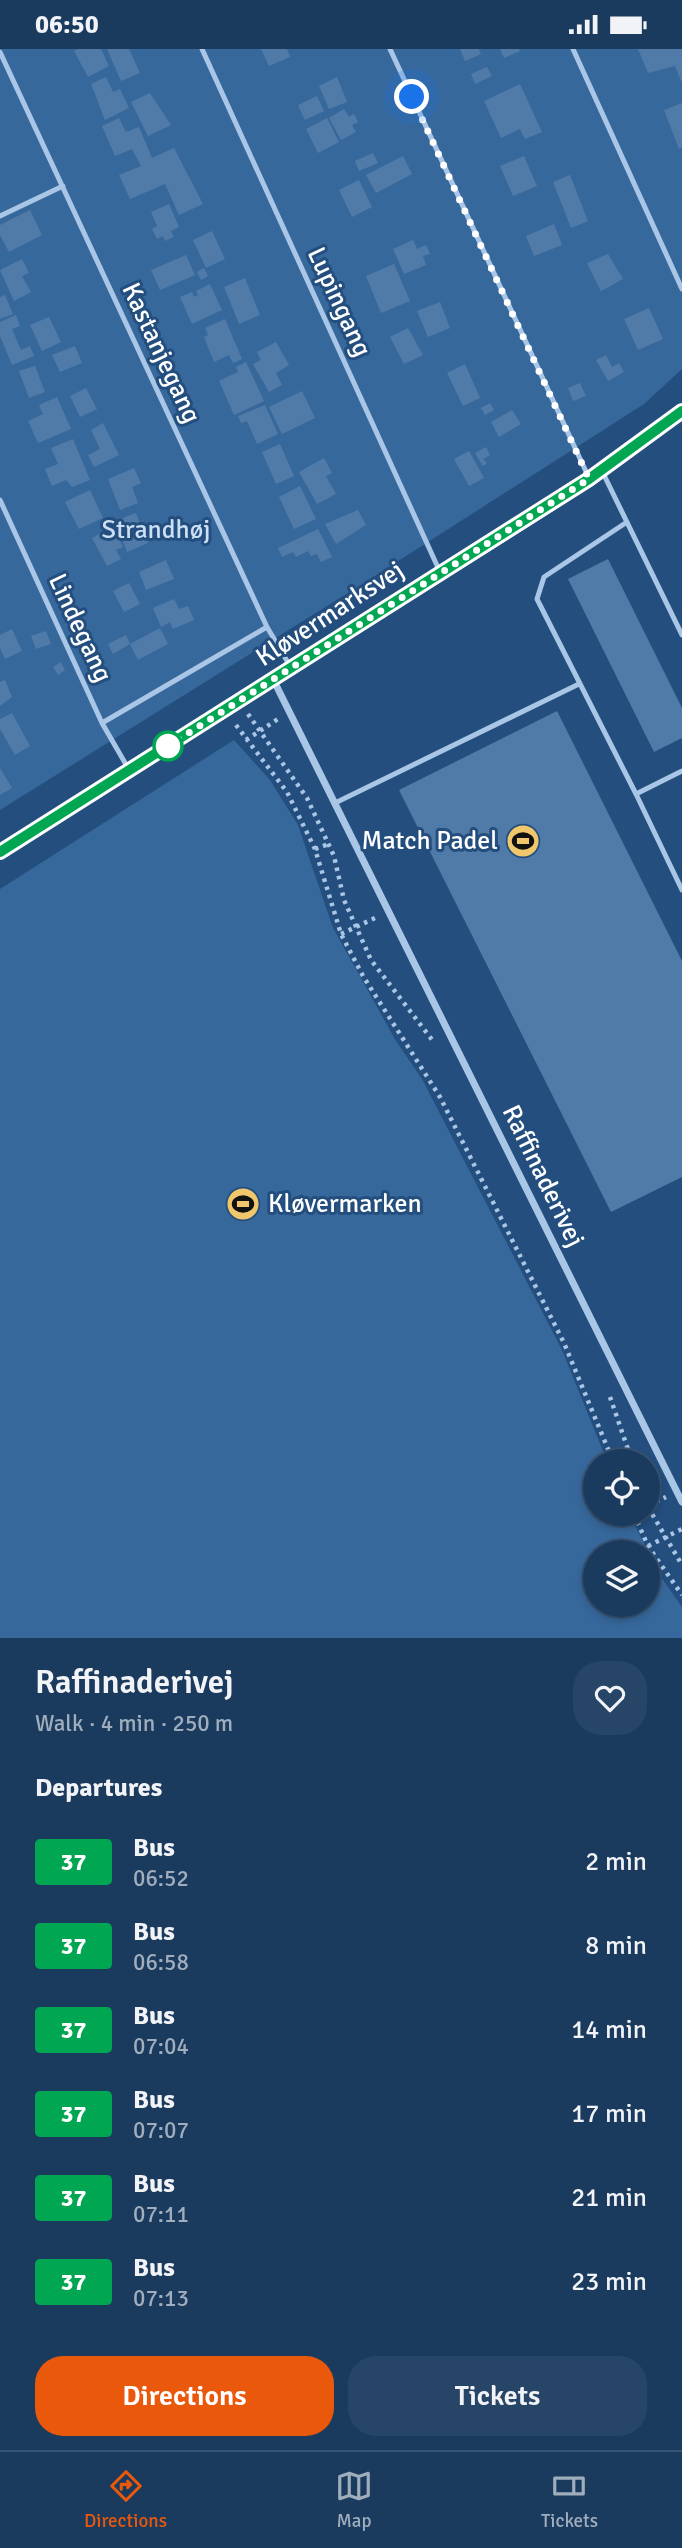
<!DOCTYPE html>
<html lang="en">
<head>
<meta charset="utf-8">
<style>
  :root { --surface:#1a3a5e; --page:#274567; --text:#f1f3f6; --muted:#9fadbc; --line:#385473; --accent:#ea580c }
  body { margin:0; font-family:Signika,sans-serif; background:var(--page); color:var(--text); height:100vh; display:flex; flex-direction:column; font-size:26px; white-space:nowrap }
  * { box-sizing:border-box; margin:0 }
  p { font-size:23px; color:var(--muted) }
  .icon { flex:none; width:38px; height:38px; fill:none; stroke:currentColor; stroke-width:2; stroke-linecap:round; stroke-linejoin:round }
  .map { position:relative; height:1589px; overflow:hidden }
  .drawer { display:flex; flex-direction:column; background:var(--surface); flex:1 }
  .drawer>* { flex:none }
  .badge { padding:0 14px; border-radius:5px; font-size:24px; line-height:46px }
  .fabs { position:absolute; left:583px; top:1400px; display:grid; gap:14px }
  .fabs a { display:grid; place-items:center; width:77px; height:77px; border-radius:50%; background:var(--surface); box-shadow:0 4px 10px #0003,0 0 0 2px var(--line); font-size:35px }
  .you { position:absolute; width:35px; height:35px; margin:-18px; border:5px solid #fff; border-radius:50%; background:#1a73e8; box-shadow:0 0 0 10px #1a73e833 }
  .map>.badge { position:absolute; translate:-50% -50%; box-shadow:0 0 0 4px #fff }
  h2 { padding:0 35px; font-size:26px; line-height:63px }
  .round { display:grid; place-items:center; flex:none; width:74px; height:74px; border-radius:28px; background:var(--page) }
  .head { display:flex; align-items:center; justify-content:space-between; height:119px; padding:0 35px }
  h1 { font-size:33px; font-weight:600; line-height:52px }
  .primary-button { display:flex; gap:14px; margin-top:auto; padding:14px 35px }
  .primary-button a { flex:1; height:80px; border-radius:28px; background:var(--accent); color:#fff; font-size:28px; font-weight:600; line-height:80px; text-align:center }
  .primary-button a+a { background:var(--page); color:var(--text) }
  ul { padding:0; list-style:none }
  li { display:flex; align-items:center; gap:21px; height:84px; padding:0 35px }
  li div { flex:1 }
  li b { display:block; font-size:26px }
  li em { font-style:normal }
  li .badge { min-width:77px; font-weight:700; text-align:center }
  .status { display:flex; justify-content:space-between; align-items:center; height:49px; padding:0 35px; background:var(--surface); direction:ltr }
  .status svg { height:19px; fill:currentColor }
  .menu { display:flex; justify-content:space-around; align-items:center; height:98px; border-top:2px solid var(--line); background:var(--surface); font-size:19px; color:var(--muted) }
  .menu a { display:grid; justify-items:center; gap:4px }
  .menu .selected { color:var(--accent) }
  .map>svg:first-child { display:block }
  .green { fill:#37689c; fill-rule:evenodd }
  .building { fill:#507ba9 }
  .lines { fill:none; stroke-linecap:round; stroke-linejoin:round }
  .path { stroke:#a9c6e6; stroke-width:4.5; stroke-dasharray:3.5 5; stroke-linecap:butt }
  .lane { stroke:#a9c6e6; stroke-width:5 }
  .street { stroke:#a9c6e6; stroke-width:7 }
  .secondary { stroke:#d2e2f5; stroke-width:14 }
  .line-casing { stroke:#fff; stroke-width:16 }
  .line { stroke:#00a651; stroke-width:10 }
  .walk { stroke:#fff; stroke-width:7; stroke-dasharray:0 12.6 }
  .stop-dot { fill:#fff; stroke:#00a651; stroke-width:3.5 }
  .labels { text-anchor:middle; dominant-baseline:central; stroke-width:6; stroke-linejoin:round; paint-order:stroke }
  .street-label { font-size:26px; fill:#fff; stroke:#234e7e }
  .park-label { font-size:26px; fill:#cce0f5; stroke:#234e7e }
  .poi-label { font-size:26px; fill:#fff; stroke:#234e7e; text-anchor:end }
</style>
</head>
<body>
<div class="status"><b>06:50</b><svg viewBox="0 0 49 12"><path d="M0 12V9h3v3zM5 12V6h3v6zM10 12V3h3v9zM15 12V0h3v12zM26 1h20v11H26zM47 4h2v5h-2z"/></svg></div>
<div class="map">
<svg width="682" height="1589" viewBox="0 0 682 1589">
  <rect width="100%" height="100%" fill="#234e7e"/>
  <path class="green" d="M0,0h682v320l-38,35 -288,184 -356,222z
    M234,691l36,40 28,45 35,103 63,113 26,38 140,271 45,111h-12v53h34l32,63 21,30v31h-682v-749zM648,1503v53h-53v-53z"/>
  <path class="building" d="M78,0h23l8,17 -21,11 -14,-26z
    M107,0h22l11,24 -19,8z
    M261,0h26l3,8 -21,9z
    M460,0h19l2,5 -16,7z
    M500,0h19l1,2 -16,7z
    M638,0h44v34l-7,-17 -27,7z
    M487,18l5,9 -17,8 -4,-10z
    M106,28l7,15 7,-3 9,19 -24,12 -14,-36z
    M337,28l10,25 -18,7 -10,-23z
    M520,35l22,48 -17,7 -5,-10 -19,9 -17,-37z
    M150,44l21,32 -23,11 -17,-34z
    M317,47l7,15 -19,9 -7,-15z
    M682,54v44l-3,2 -15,-39z
    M344,60l5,8 5,-3 4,8 -6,3 4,7 -15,8 -12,-22z
    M119,69l7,14 13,-5 13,31 22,-10 29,56 -24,11 -14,-31 -35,15 -11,-24 22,-9 -9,-17 -17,7 -13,-30z
    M327,69l12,24 -21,11 -12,-24z
    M373,104l5,10 -19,8 -4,-10z
    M403,107l9,18 -36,19 -10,-18z
    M524,107l13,30 -24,10 -13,-30z
    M570,126l18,46 -17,7 -18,-46z
    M359,131l13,27 -20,10 -13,-27z
    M169,155l10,23 -8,4 3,6 -9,4 -2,-5 -6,3 -5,-10 5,-3 -6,-14z
    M30,161l12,25 -33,17 -9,-17v-10z
    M554,175l8,21 -28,11 -8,-20z
    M212,182l13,28 -19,9 -13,-28z
    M413,191l4,9 9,-4 4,9 -7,2 3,9 -22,9 -11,-25z
    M608,205l15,25 -22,12 -14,-28z
    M186,206l9,20 -35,15 -9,-20z
    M22,210l7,14 -7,3 9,16 -17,9 -14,-31z
    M394,215l16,37 -29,12 -15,-37z
    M204,219l4,8 -7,4 -4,-8z
    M245,229l15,37 -21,9 -15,-37z
    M210,235l12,26 -30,14 -12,-27 12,-5 2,5 4,-2 -2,-4z
    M5,246l8,19 -13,5v-22z
    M440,253l10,26 -22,9 -11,-26z
    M649,259l14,31 -25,11 -14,-31z
    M16,266l4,11 -8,3 9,21 9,-4 4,10 -22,9 -12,-29v-14z
    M49,268l12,25 -19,9 -12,-26z
    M225,270l17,40 -9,4 -4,-8 -15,7 -10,-25 4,-2 -3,-7z
    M408,279l15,27 -19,9 -14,-27z
    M276,293l13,23 -13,8 6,12 -13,7 -16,-28 8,-4 -4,-8z
    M75,297l7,17 -22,9 -8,-17z
    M606,306l6,12 7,-4 5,9 -16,9 -12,-21z
    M246,313l18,39 -30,14 -15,-34 19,-9 -2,-5z
    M465,315l15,34 -17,8 -16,-33z
    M35,317l10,26 -16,6 -10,-27z
    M580,334l6,13 -13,5 -5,-13z
    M86,339l11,21 -17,8 -10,-21z
    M302,342l13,27 -33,16 -13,-27z
    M57,348l14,32 -33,14 -10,-22 15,-7 -4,-9z
    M490,354l4,7 -9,5 -4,-7z
    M265,356l13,29 -21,10 -10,-23 -6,2 -3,-7z
    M512,361l9,14 -22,13 -8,-15z
    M103,374l16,32 -25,12 -6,-12 12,-6 -9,-19z
    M73,390l17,41 -18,7 -6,-7 -14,6 -7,-17 13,-5 -7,-16z
    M280,395l14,32 -18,8 -14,-32z
    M486,398l4,8 -7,4 4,4 -4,3 -8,-13z
    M469,402l15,27 -15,8 -15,-27z
    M324,409l8,15 -6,3 10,18 -19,10 -18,-32z
    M134,419l7,15 -9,4 6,16 -18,7 -12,-31z
    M300,437l16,33 -22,10 -15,-32z
    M90,441l13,28 -24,11 -14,-27z
    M358,461l8,15 -30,19 -11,-20z
    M136,464l12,30 -21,9 -12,-31z
    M113,478l10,20 -7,3 5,9 -14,7 -15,-28z
    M318,480l14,28 -11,5 -4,-8 -6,2 -3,-5 -12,6 -3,-5 -11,5 -4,-9z
    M608,510l74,149v30l-28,14 -86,-173z
    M166,511l8,19 -28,11 -7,-18z
    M129,534l11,21 -16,8 -11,-21z
    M174,550l5,10 9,-3 6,14 -21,9 -3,-7 -9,5 -8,-19z
    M160,579l8,16 -30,16 -8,-16z
    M12,580l10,22 -17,8 -5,-11v-13z
    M46,582l5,13 -15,5 -5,-13z
    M126,586l4,9 -17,10 -5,-10z
    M61,613l4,8 -7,5 -5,-8z
    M5,631l7,17 -12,9v-24z
    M557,662l125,250v216l-71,35 -212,-422z
    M12,664l18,33 -15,9 -15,-26v-10z
    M0,719l12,20 -12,7z"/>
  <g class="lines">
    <path class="path" d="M248,665l59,84 27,58 10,44 27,60 62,81
      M236,676l51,67 28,57 26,85 22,42 77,121 124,246 49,118
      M246,691l32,-21
      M315,800l14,-5
      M341,885l34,-16
      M610,1348l22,64
      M648,1456l18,-8
      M648,1458l34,58
      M634,1465l14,32 34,49
      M648,1497l34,-17"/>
    <path class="lane" d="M202,0l238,523
      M390,0l199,429
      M573,0l109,240
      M0,3l267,575 23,39
      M0,167l63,-30
      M603,424l79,162
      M0,451l102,223 26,45
      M627,473l-83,55 -7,22 99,195
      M102,674l165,-96
      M682,722l-46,23 46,96
      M335,754l244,-119"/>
    <path class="street" d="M274,632l408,821"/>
    <path class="secondary" d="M0,803l589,-372 93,-69"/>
  </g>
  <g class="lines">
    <defs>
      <path id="line" d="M0,803l589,-373 93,-68"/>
    </defs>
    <use href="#line" class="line-casing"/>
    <use href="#line" class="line"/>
    <path class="walk" d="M168,697l421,-267 -177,-382"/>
  </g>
  <defs>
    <symbol id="stadium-disc" viewBox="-11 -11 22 22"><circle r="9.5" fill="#f1c76c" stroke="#234e7e"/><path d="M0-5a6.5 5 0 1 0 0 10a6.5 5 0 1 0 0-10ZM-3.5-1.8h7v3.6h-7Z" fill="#111"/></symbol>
  </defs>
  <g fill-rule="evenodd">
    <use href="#stadium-disc" x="504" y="773" width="38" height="38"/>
    <use href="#stadium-disc" x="224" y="1136" width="38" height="38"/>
  </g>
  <circle class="stop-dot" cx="168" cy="697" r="14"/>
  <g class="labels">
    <g class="street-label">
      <text transform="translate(339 253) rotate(65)">Lupingang</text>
      <text transform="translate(161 304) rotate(65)">Kastanjegang</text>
      <text transform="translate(330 565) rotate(-33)">Kløvermarksvej</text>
      <text transform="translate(80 579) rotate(65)">Lindegang</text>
      <text transform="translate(543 1127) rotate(64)">Raffinaderivej</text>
    </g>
    <g class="park-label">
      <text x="156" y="481">Strandhøj</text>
    </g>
    <g class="poi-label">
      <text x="498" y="792">Match Padel</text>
      <text x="268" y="1155" text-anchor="start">Kløvermarken</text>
    </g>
  </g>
</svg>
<div class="fabs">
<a><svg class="icon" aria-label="locate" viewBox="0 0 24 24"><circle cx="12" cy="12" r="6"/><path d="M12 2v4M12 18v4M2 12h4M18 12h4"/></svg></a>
<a><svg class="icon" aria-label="layers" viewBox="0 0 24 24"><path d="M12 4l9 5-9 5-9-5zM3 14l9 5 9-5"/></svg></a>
</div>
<div class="you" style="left:412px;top:48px"></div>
</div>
<section class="drawer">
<div class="head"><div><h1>Raffinaderivej</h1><p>Walk · 4 min · 250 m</p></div><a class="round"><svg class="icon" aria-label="heart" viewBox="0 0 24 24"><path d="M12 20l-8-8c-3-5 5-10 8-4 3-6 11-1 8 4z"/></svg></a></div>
<h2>Departures</h2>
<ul>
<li><span class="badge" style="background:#00a651;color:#fff">37</span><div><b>Bus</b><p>06:52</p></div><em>2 min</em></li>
<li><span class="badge" style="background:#00a651;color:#fff">37</span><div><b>Bus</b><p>06:58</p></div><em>8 min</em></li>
<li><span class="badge" style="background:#00a651;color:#fff">37</span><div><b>Bus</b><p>07:04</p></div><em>14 min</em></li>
<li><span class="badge" style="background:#00a651;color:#fff">37</span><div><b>Bus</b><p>07:07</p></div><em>17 min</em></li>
<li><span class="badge" style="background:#00a651;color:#fff">37</span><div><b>Bus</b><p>07:11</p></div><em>21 min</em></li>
<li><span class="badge" style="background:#00a651;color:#fff">37</span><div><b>Bus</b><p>07:13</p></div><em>23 min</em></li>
</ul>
<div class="primary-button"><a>Directions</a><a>Tickets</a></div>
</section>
<nav class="menu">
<a class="selected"><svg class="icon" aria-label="directions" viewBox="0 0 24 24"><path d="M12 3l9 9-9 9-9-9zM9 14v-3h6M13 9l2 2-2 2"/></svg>Directions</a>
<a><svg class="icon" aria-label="map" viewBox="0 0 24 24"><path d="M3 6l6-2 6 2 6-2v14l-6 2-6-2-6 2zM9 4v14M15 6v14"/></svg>Map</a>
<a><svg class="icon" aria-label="tickets" viewBox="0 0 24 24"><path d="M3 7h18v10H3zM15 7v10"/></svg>Tickets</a>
</nav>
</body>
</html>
